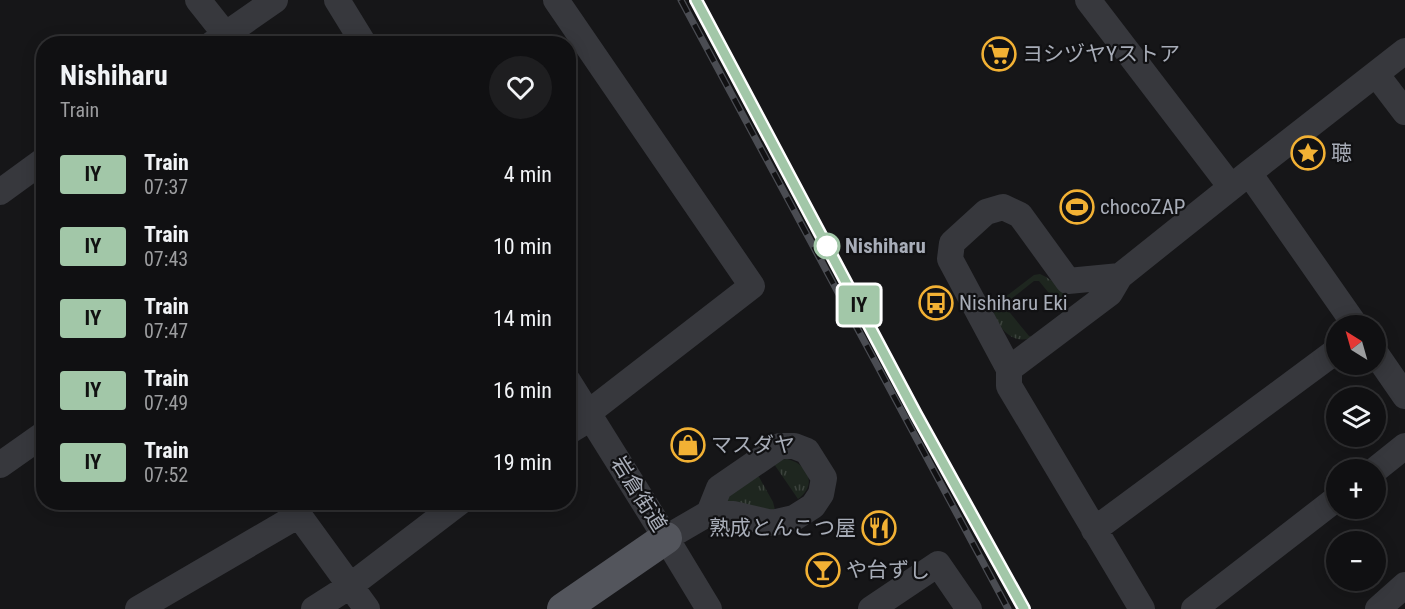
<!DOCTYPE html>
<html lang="en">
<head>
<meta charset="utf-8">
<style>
  :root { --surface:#101012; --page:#1e1e20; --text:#f1f3f6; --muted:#9c9d9f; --line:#303032 }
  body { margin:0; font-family:"Roboto Condensed","Noto Sans JP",sans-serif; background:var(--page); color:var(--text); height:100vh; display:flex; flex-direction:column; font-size:22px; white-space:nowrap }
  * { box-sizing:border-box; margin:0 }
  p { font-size:20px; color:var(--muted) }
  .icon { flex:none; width:33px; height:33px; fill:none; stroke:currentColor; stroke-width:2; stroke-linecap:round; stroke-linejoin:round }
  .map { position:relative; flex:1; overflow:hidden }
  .details { position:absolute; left:36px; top:36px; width:540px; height:474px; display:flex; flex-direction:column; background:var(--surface); border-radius:24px; box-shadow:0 3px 15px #0003,0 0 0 2px var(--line) }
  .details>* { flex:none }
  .badge { padding:0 12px; border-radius:4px; font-size:21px; line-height:39px }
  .needle { width:39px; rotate:323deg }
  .controls { position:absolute; left:1326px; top:315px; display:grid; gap:12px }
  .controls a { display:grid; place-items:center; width:60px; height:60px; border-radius:50%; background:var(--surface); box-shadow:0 3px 15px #0003,0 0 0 2px var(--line); font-size:30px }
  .map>.badge { position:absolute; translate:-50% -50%; box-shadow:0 0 0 3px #fff }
  .round { display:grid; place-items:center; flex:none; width:63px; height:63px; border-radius:32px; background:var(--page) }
  .headline { display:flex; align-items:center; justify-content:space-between; height:102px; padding:0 24px }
  h1 { font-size:28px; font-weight:700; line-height:45px }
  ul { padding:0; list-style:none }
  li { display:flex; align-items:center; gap:18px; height:72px; padding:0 24px }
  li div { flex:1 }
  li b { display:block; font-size:22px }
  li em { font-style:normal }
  li .badge { min-width:66px; font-weight:700; text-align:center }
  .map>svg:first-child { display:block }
  .grass { fill:url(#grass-tufts); fill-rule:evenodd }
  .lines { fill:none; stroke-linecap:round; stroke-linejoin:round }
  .minor { stroke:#37383d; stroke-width:26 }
  .major { stroke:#53555c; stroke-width:32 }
  .rail-casing { stroke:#4a4c52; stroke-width:7 }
  .rail { stroke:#111113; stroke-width:4.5; stroke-dasharray:14; stroke-linecap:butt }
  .line-casing { stroke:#fff; stroke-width:14 }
  .line { stroke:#a2c7a8; stroke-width:9 }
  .stop-dot { fill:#fff; stroke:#a2c7a8; stroke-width:3 }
  .labels { text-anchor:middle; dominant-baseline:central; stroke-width:4.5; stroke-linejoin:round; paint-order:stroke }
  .poi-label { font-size:21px; fill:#a8adb8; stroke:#111113; text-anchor:start }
  .stop-label { font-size:21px; font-weight:bold; fill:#a8adb8; stroke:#111113; text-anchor:start }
  .street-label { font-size:21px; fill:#a8adb8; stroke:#111113 }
</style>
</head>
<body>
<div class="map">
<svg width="1405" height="609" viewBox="0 0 1405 609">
  <defs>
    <pattern id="grass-tufts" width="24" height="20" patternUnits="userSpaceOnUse" patternTransform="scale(1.5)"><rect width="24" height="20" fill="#1e261f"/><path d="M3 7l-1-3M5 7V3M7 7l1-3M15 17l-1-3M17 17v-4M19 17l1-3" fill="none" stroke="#3c433d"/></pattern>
  </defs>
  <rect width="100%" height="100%" fill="#161618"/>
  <path class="grass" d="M1040,274c17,8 26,18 28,36 -21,17 -44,47 -68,16 -6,-8 -8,-11 -4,-22l38,-29zM1034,281h5l23,28v4l-29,24 -4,-1 -23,-28v-5z
    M787,459c21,5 31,25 11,40l-24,-35 5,-4z
    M757,476l2,1 14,25 2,8 -4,3 -41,-9 -3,-4 2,-4z"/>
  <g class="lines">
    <path class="minor" d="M198,0l27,34
      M337,0l27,44
      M556,0l196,286 -164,127
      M1088,0l143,187
      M212,44l63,-44
      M1376,74l29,38
      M1249,173l107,153
      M0,192l44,-32
      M1120,276l-52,5 -48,-66 -17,-8 -17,5 -34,31 -2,16 59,110v17l133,223
      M1376,354l29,42
      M1009,369l101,-76 10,-17 129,-103 156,-122
      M568,381l98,157 43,71
      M568,432l23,-14
      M0,465l44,-31
      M1375,470l30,-24
      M290,503l77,106
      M1094,530l242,-179
      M666,538l43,-25 24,1 39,9 22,-5 19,-12 8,-12 3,-16 -17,-27 -13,-5h-14l-61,42 -10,25
      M138,609l161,-94
      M314,609l36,-23 110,-84
      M871,609l67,-45 31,45
      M1194,609l142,-110
      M1378,609l27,-24"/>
    <path class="major" d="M563,609l103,-71"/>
    <defs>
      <path id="rail" d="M681,0l327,609
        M696,0l221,414 107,195"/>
    </defs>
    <use href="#rail" class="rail-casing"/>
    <use href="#rail" class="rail"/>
  </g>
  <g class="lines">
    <defs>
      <path id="line" d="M696,0l220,414 108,195"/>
    </defs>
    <use href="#line" class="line-casing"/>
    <use href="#line" class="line"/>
  </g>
  <defs>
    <symbol id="supermarket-ring" viewBox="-11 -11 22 22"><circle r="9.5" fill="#111113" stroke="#f2b134" stroke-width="1.5"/><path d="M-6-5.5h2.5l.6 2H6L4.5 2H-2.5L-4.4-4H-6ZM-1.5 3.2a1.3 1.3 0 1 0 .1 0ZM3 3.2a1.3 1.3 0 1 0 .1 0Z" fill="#f2b134"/></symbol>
    <symbol id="sight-ring" viewBox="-11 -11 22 22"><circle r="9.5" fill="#111113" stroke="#f2b134" stroke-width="1.5"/><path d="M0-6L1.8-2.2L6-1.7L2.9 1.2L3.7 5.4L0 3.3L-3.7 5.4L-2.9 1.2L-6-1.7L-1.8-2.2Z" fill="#f2b134"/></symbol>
    <symbol id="stadium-ring" viewBox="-11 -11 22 22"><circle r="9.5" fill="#111113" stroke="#f2b134" stroke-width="1.5"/><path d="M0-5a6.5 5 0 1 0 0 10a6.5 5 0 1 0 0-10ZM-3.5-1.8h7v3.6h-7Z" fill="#f2b134"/></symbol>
    <symbol id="bus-ring" viewBox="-11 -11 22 22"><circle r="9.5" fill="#111113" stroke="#f2b134" stroke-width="1.5"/><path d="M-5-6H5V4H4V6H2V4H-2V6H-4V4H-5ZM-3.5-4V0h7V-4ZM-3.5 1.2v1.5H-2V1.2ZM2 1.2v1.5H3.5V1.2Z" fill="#f2b134"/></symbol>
    <symbol id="shop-ring" viewBox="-11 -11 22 22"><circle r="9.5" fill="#111113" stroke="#f2b134" stroke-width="1.5"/><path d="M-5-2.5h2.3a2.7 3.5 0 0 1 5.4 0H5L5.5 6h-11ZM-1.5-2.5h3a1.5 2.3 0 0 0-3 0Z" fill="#f2b134"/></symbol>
    <symbol id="restaurant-ring" viewBox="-11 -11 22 22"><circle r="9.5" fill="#111113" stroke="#f2b134" stroke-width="1.5"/><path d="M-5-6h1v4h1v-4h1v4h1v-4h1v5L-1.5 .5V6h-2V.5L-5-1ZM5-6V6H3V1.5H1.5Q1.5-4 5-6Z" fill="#f2b134"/></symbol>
    <symbol id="bar-ring" viewBox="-11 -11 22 22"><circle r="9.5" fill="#111113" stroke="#f2b134" stroke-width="1.5"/><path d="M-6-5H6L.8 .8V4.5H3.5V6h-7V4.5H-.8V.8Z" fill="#f2b134"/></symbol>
  </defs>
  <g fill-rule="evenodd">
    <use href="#supermarket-ring" x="980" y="35" width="38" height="38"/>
    <use href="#sight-ring" x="1289" y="134" width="38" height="38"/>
    <use href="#stadium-ring" x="1058" y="188" width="38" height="38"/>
    <use href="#bus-ring" x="917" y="284" width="38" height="38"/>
    <use href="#shop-ring" x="669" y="426" width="38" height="38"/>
    <use href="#restaurant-ring" x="860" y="509" width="38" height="38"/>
    <use href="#bar-ring" x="804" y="551" width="38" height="38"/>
  </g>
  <circle class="stop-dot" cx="827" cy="246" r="12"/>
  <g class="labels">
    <g class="poi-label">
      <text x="1022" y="54">ヨシヅヤYストア</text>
      <text x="1331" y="153">聴</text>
      <text x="1100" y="207">chocoZAP</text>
      <text x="959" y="303">Nishiharu Eki</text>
      <text x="711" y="445">マスダヤ</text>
      <text x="856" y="528" text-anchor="end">熟成とんこつ屋</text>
      <text x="846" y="570">や台ずし</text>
    </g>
    <g class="stop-label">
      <text x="845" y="246">Nishiharu</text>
    </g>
    <g class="street-label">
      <text transform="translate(639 494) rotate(58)">岩倉街道</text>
    </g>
  </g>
</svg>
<div class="controls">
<a><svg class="needle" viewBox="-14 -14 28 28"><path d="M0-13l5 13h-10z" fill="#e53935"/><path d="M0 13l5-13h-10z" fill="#9c9d9f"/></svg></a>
<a><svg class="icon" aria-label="layers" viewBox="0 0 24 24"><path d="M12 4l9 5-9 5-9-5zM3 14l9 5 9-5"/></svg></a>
<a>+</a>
<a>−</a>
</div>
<b class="badge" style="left:859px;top:305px;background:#a2c7a8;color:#111">IY</b>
<section class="details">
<div class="headline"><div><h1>Nishiharu</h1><p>Train</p></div><a class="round"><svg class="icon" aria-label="heart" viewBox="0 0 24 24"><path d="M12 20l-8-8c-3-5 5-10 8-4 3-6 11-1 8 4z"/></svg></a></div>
<ul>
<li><span class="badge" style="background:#a2c7a8;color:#111">IY</span><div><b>Train</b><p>07:37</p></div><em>4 min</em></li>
<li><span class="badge" style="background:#a2c7a8;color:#111">IY</span><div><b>Train</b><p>07:43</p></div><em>10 min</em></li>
<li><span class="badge" style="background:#a2c7a8;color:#111">IY</span><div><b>Train</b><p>07:47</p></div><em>14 min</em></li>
<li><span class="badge" style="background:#a2c7a8;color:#111">IY</span><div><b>Train</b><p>07:49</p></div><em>16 min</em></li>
<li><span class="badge" style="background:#a2c7a8;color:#111">IY</span><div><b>Train</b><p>07:52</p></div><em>19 min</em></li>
</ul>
</section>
</div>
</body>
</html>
